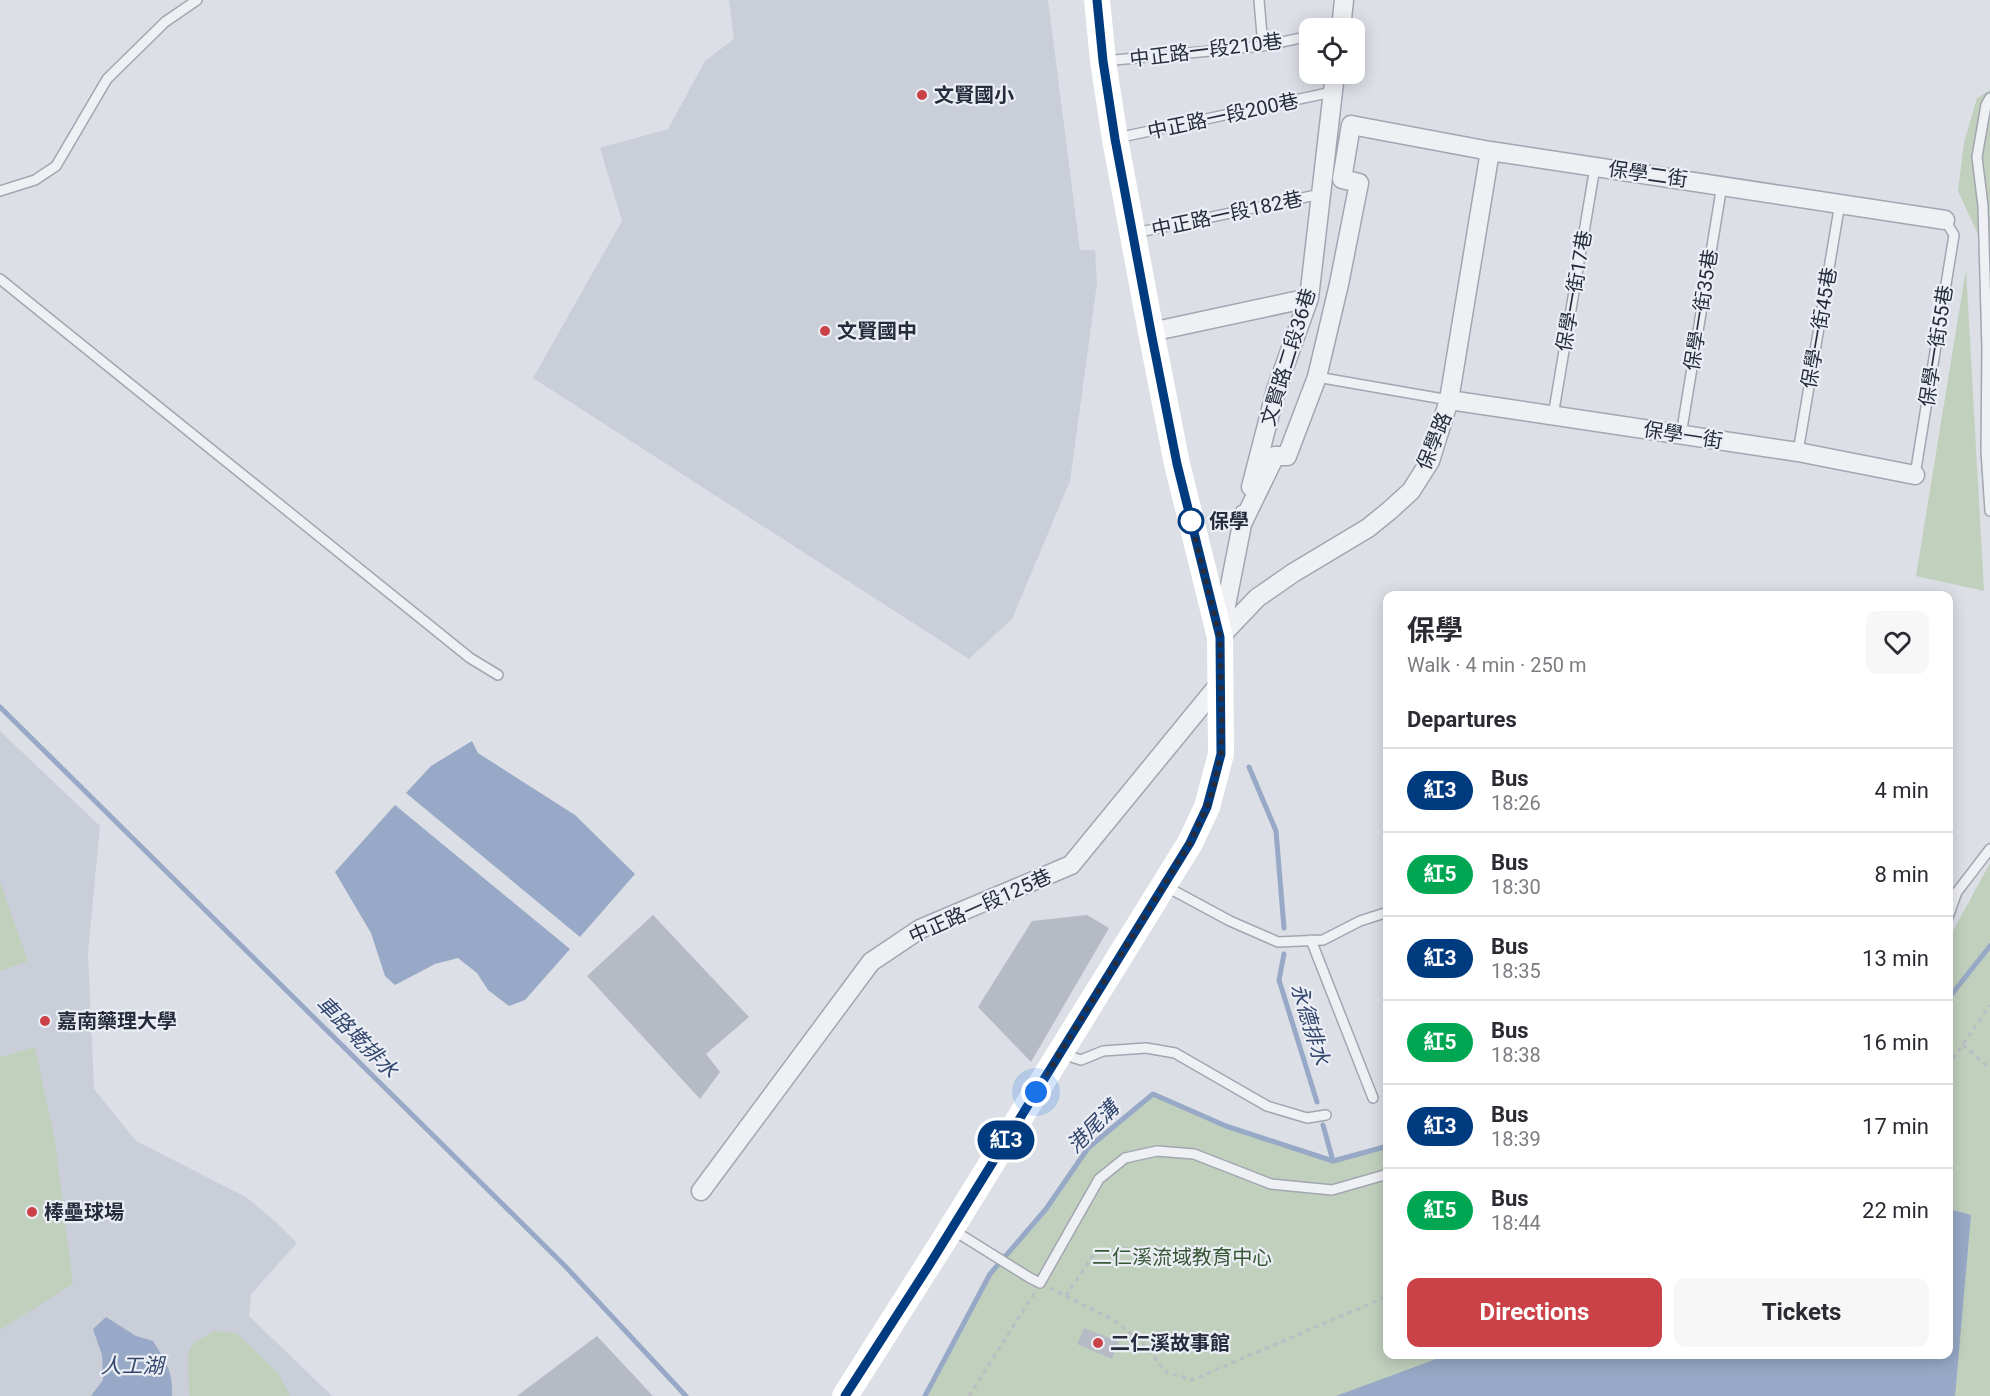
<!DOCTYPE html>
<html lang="en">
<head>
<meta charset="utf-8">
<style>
  :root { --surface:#fff; --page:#f7f7f7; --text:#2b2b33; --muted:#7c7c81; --line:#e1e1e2; --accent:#ca4248 }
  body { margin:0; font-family:Roboto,"Noto Sans TC",sans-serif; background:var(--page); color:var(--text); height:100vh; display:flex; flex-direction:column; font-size:22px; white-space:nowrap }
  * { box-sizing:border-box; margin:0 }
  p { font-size:20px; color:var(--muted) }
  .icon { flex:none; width:33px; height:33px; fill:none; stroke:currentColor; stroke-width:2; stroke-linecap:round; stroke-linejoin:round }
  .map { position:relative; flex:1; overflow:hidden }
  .side { position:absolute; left:1383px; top:591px; width:570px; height:768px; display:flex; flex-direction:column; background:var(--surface); border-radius:12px; box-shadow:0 3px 15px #0003 }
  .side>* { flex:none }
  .badge { padding:0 12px; border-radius:20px; font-size:21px; line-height:39px }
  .controls { position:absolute; left:1299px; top:18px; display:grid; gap:12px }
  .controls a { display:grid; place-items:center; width:66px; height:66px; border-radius:12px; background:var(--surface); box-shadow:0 3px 15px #0003; font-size:30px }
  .you { position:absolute; width:30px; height:30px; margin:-15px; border:4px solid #fff; border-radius:50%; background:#1a73e8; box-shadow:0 0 0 9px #1a73e833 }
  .map>.badge { position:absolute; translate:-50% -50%; box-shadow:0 0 0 3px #fff }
  h2 { padding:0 24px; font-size:22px; line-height:54px }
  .round { display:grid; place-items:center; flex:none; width:63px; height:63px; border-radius:12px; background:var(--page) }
  .overview { display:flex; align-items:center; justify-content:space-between; height:102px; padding:0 24px }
  h1 { font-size:28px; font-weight:700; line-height:45px }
  .primary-button { display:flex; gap:12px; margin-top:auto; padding:12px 24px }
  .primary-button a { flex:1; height:69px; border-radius:12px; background:var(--accent); color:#fff; font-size:24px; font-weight:700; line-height:69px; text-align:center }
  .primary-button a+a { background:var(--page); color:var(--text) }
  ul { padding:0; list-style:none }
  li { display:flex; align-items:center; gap:18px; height:84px; padding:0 24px; border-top:2px solid var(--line) }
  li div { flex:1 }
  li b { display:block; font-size:22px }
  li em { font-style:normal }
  li .badge { min-width:66px; font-weight:700; text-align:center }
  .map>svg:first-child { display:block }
  .built { fill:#caced8 }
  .green { fill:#c0d0bd }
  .water { fill:#97a9c6 }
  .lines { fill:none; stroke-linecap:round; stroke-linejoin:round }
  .stream { stroke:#97a9c6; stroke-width:5 }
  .building { fill:#b6bac5 }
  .service-casing { stroke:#a2a6b0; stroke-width:12 }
  .minor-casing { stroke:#a2a6b0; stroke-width:21 }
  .path { stroke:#babdc4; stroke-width:3; stroke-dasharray:4.5 4.5; stroke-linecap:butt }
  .service { stroke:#eef0f4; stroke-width:9 }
  .minor { stroke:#eef0f4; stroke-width:18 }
  .secondary { stroke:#fff; stroke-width:26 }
  .line-casing { stroke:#fff; stroke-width:14 }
  .line { stroke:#003b80; stroke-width:9 }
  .walk { stroke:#262c3c; stroke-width:6; stroke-dasharray:0 10.8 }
  .poi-dot { fill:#ca4248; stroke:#ebeef4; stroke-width:2 }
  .stop-dot { fill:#fff; stroke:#003b80; stroke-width:3 }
  .labels { text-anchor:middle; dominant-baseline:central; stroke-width:4.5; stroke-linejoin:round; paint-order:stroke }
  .street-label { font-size:20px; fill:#262c3c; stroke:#ebeef4 }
  .poi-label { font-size:20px; font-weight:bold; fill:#262c3c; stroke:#ebeef4; text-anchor:start }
  .stop-label { font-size:20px; font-weight:bold; fill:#262c3c; stroke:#ebeef4; text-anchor:start }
  .park-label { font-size:20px; fill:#375734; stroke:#ebeef4 }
  .water-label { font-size:21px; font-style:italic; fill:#32466e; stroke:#ebeef4 }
</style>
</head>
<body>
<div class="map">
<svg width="1990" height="1396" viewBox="0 0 1990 1396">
  <rect width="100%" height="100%" fill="#dcdfe6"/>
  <path class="built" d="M729,0h319l32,250h15l2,33 -27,198 -58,138 -43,40 -436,-281 89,-157 -22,-73 68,-19 37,-68 29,-22z
    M0,731l100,95 -12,127 6,136 42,52 110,56 30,25 21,21 -46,51 -2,22 83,80h-332z"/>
  <path class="green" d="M1990,90v228l-3,-64 -29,-63 6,-48 13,-45z
    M1966,269l18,322 -68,-15z
    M1990,863v533h-1065l65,-122 56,-65 42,-61 65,-54 73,32 107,35 54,-15 1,208h560l1,-416z
    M0,882l28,79 -28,10z
    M35,1047l20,94 18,143 -73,46v-273z
    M215,1331l22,2 42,41 11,22h-101l-1,-43 6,-11z"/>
  <path class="water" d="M472,741l6,12 97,62 60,59 -55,63 -174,-144 25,-27z
    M395,805l175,144 -45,51 -16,6 -21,-16 -11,-17 -19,-15 -23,6 -40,21 -10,-9 -14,-43 -36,-61z
    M1949,1209l22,6 -16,181h-619l111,-41 501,-1z
    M106,1317l30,19 17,5c13,21 20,30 19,55h-81l12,-16 -1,-25 -9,-26z"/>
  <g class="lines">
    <path class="stream" d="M0,707l565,559 121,130
      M1249,767l27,64 8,97
      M1284,954l-5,26 38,122
      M1948,999l42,-53
      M1323,1125l10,36
      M925,1396l65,-122 56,-65 42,-61 65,-54 73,32 107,35 55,-15"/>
  </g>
  <path class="building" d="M653,915l96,102 -43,37 14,18 -20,27 -113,-123z
    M1087,915l22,13 -78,134 -53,-55 54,-86z
    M1084,1328l35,14 -7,17 -35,-15z
    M597,1336l56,60h-136z"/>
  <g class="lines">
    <defs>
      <path id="service" d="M1259,0l4,46
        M1104,61l159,-15 47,-10
        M1990,98l-4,7 -9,52 6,49 4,143 -1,102 4,60
        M1117,138l215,-46
        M0,191l35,-11 21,-14 51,-87 58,-57 32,-22
        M1135,233l186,-39
        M0,279l470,379 28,17
        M1317,377l132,23
        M1553,416l42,-249
        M1681,435l41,-250
        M1798,452l42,-249
        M1915,475l39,-240 -9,-15
        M1165,886l65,35 48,21 45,-2 37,-19 28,-9
        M1948,917l9,-25 33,-43
        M1311,940l62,158
        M1062,1054l19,6 22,-9 43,-3 29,5 92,53 40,12 19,-3
        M953,1230l77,48 10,5 59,-104 26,-21 32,-7 37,3 77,30 61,6 56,-16"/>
      <path id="minor" d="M1341,28l3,-28
        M1151,332l158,-34
        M1449,400l349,52 117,23
        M1251,487l25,-97 33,-92 26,-224
        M1241,526l34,-70h12l30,-79 22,-93 20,-101 -17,-4 9,-54 139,26 455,69
        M1221,631l23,-117
        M1220,637l37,-39 36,-25 75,-45 21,-17 22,-20 19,-30 19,-61 41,-249
        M701,1191l170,-229 49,-33 151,-64 149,-182"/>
    </defs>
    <use href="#service" class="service-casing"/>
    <use href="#minor" class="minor-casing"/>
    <path class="path" d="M1963,1045l27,24
      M1948,1066l42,-61
      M1050,1288l62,31 30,23 25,31 25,7 196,-84
      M1066,1296l28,-42 42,-7
      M969,1396l66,-104"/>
    <use href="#service" class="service"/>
    <use href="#minor" class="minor"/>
    <path class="secondary" d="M845,1396l106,-167 239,-386 17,-36 14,-53 -1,-117 -43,-173 -26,-132 -36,-193 -12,-78 -6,-61"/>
  </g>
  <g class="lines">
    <defs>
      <path id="line" d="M845,1396l83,-129 262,-424 17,-36 14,-53 -1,-117 -43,-173 -26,-132 -36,-193 -12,-78 -6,-61"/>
    </defs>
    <use href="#line" class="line-casing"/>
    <use href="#line" class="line"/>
    <path class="walk" d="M1036,1092l154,-249 17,-36 6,-18 8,-35 1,-25 -2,-92 -29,-116"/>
  </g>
  <g class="poi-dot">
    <circle cx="922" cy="95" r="6"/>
    <circle cx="825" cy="331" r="6"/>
    <circle cx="45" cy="1021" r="6"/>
    <circle cx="32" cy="1212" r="6"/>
    <circle cx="1098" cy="1343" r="6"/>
  </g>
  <circle class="stop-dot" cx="1191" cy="521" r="12"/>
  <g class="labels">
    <g class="street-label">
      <text transform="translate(1206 50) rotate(-7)">中正路一段210巷</text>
      <text transform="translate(1223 116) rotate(-12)">中正路一段200巷</text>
      <text transform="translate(1648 174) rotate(8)">保學二街</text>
      <text transform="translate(1227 214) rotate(-12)">中正路一段182巷</text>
      <text transform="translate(1574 291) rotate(-80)">保學一街17巷</text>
      <text transform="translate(1701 310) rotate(-81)">保學一街35巷</text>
      <text transform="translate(1819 328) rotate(-80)">保學一街45巷</text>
      <text transform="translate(1936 346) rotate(-81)">保學一街55巷</text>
      <text transform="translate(1288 357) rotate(-73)">文賢路二段36巷</text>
      <text transform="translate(1683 435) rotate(9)">保學一街</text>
      <text transform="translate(1434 441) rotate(-68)">保學路</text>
      <text transform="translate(980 906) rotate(-24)">中正路一段125巷</text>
    </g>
    <g class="poi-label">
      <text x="934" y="95">文賢國小</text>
      <text x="837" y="331">文賢國中</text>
      <text x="57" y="1021">嘉南藥理大學</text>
      <text x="44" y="1212">棒壘球場</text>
      <text x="1110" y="1343">二仁溪故事館</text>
    </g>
    <g class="stop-label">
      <text x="1209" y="521">保學</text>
    </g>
    <g class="park-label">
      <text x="1182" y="1257">二仁溪流域教育中心</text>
    </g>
    <g class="water-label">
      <text transform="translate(1310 1024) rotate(73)">永德排水</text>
      <text transform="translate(357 1037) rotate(45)">車路墘排水</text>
      <text transform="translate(1093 1127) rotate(-45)">港尾溝</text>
      <text x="132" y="1366">人工湖</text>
    </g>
  </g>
</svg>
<div class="controls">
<a><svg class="icon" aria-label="locate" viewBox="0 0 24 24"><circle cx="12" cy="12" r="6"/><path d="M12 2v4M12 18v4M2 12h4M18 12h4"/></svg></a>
</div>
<div class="you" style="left:1036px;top:1092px"></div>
<b class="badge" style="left:1006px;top:1140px;background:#003b80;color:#fff">紅3</b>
<section class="side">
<div class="overview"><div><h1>保學</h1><p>Walk · 4 min · 250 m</p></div><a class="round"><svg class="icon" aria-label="heart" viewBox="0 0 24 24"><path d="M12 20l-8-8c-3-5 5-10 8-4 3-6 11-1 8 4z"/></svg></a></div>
<h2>Departures</h2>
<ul>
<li><span class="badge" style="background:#003b80;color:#fff">紅3</span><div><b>Bus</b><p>18:26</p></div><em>4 min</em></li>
<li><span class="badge" style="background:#00a651;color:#fff">紅5</span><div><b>Bus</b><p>18:30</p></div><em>8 min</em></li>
<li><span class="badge" style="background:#003b80;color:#fff">紅3</span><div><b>Bus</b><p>18:35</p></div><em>13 min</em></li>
<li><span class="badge" style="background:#00a651;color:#fff">紅5</span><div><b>Bus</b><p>18:38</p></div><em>16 min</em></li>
<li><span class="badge" style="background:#003b80;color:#fff">紅3</span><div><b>Bus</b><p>18:39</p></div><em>17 min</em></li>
<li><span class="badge" style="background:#00a651;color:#fff">紅5</span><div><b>Bus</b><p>18:44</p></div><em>22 min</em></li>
</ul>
<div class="primary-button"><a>Directions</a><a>Tickets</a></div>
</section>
</div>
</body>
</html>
